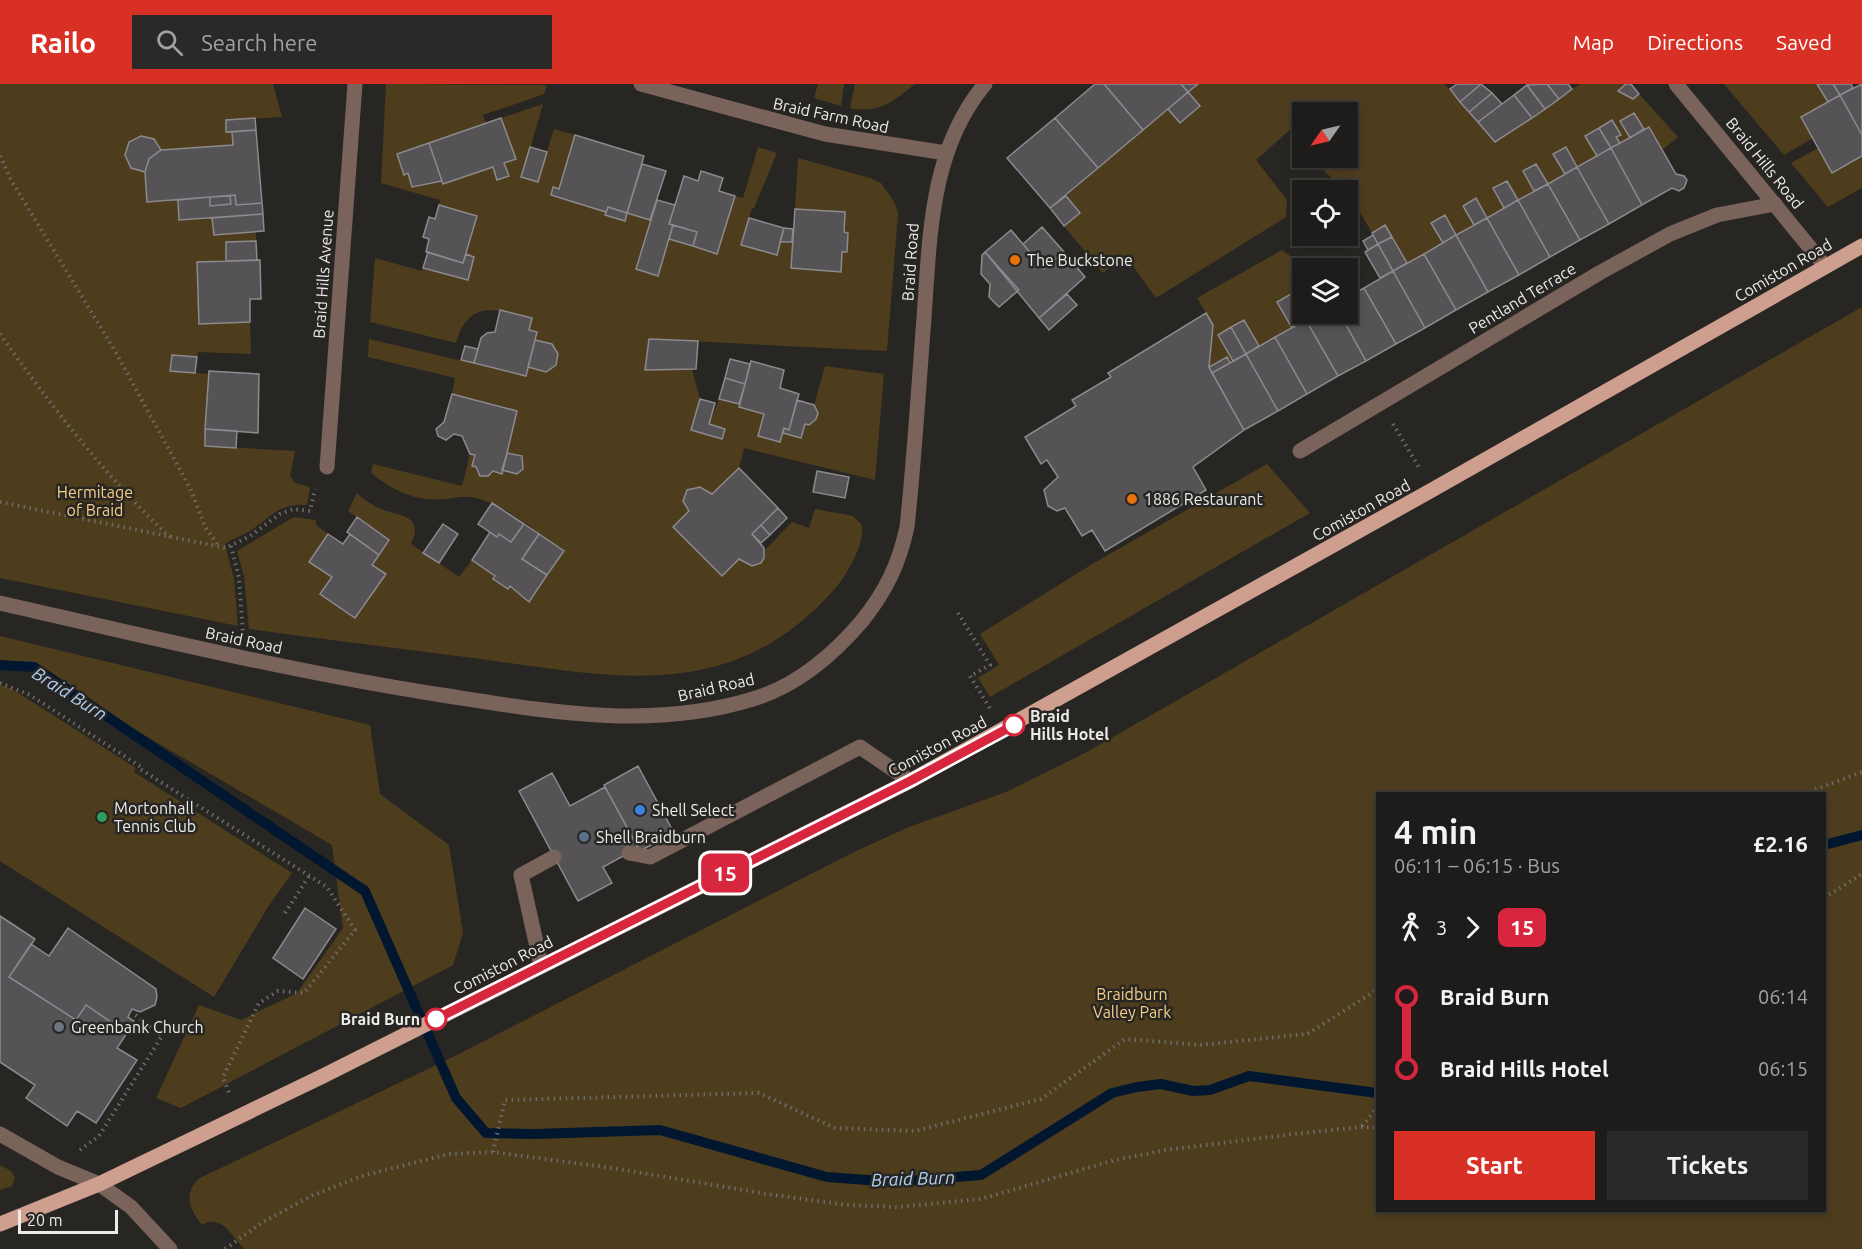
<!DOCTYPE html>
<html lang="en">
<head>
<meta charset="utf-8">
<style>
  :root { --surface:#1e1c1a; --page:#2b2927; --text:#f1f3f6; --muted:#a1a1a2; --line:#3c3a39; --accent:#d93025 }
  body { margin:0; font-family:Ubuntu,sans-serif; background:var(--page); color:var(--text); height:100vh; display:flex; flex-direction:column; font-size:22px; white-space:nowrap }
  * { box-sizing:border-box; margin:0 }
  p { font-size:20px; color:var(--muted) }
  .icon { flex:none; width:33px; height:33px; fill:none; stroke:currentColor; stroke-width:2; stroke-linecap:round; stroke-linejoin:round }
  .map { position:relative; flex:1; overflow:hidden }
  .drawer { position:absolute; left:1376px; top:708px; width:450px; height:420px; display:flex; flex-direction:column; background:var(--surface); border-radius:0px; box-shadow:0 3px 9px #0003,0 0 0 2px var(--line) }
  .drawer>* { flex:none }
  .badge { padding:0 12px; border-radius:9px; font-size:21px; line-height:39px }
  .needle { width:39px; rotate:236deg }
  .controls { position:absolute; left:1292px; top:18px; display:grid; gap:12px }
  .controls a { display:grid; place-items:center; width:66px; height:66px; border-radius:0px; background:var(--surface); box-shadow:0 3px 9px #0003,0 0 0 2px var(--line); font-size:30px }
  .scale { position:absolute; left:18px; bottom:15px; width:100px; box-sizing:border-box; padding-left:6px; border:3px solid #ecebe9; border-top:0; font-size:16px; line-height:21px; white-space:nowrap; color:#ecebe9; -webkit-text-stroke:4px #282623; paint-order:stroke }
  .map>.badge { position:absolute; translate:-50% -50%; box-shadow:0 0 0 3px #fff }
  .legs { display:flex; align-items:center; gap:9px; height:66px; padding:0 18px; font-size:20px }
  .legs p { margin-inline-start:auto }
  .headline { display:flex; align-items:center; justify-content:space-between; height:102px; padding:0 18px }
  h1 { font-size:33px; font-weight:700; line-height:45px }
  .cta { display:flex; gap:12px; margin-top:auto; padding:12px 18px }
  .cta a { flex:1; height:69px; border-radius:0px; background:var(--accent); color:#fff; font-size:24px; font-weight:700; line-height:69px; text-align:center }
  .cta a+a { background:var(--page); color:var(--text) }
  ul { padding:0 18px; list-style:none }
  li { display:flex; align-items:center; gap:21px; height:72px; font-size:22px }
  li i { display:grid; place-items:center; width:9px; height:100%; margin:0 8px; background:currentColor }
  li i::after { content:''; width:15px; height:15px; margin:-8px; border:4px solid; border-radius:50%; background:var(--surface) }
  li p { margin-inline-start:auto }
  li:first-child i { background:linear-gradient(#0000 50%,currentColor 0) }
  li:last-child i { background:linear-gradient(currentColor 50%,#0000 0) }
  header { display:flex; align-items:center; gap:36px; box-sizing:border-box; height:84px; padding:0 30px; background:var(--accent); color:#fff }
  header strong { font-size:28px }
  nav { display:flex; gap:33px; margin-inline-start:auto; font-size:21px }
  .search { width:420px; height:54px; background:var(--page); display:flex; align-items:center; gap:15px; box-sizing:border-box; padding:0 21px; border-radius:0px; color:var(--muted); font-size:22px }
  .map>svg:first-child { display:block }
  .green { fill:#4e3d1d; fill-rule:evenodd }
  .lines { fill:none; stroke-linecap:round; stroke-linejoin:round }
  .stream { stroke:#011730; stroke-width:10 }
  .building { fill:#555356; stroke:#8c8a8e; stroke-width:1.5 }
  .path { stroke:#6e6c69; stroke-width:4; stroke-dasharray:1.5 4.5; stroke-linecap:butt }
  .service { stroke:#7a635b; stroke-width:15 }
  .minor { stroke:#7a635b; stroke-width:15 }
  .tertiary { stroke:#7a635b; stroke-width:15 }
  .primary { stroke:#ce9e8e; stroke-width:15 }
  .line-1-casing { stroke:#fff; stroke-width:14 }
  .line-1 { stroke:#d7263d; stroke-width:9 }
  .food-dot { fill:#e8710a; stroke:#282623; stroke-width:2 }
  .stop-1-dot { fill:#fff; stroke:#d7263d; stroke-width:3 }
  .shop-dot { fill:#3f7fe0; stroke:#282623; stroke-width:2 }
  .leisure-dot { fill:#2e9e5b; stroke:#282623; stroke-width:2 }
  .service-dot { fill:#5c6f8a; stroke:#282623; stroke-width:2 }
  .worship-dot { fill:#6b7280; stroke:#282623; stroke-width:2 }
  .labels { text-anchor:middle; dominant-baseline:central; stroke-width:5; stroke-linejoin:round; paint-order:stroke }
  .street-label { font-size:16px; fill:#ecebe9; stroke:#282623 }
  .poi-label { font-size:16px; fill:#ecebe9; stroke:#282623; text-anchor:start }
  .park-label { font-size:16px; fill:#f7ce85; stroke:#282623 }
  .stop-label { font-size:16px; font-weight:bold; fill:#ecebe9; stroke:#282623; text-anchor:start }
  .water-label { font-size:18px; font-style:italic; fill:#b1d0f5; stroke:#282623 }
</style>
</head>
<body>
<header>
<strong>Railo</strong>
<div class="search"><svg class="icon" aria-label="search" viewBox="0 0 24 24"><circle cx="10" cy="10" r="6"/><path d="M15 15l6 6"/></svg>Search here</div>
<nav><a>Map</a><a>Directions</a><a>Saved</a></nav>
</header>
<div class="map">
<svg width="1862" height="1165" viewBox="0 0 1862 1165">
  <rect width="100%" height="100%" fill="#282623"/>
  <path class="green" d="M0,0h273l9,33 -56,3v12h6l1,13 -72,5 -7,-11 -13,-3 -12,6 -4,13 6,13 14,4 2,30 31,-2 1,20 33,-2 2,17 42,-3v9l-30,1v19l-29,1 2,62 51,-2 1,32 -53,-2 -1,5 -25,-2 -2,15 38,4 -3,72 90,5 -5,25 5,7 15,4 -3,18c-30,-3 -37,15 -61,28 -7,4 -14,6 -21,11l9,35 4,47 -238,-48z
    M386,0l161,1 -3,9 -61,21 3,9 -89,30 7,20 4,-1 5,14 80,-20 4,13 12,-3 -5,-14 11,-4 -14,-41 42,-14 -21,73 16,4 16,-52 21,6 -16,54 -6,-2 -2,8 55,17 -1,3 20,6 2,-8 23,7 -14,49 22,7 11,-37 48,15 18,-58 8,2 15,-51 19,6 -23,55h-2l-11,37 51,-3 -1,26 50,4 1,-20h5l1,-19 -4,-1 1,-20 -50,-3 3,-51 72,20 11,5 14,20 3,11 -11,137 -238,-12 -4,30h47l8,30 -8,31 30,8 3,-9 -16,-5 10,-25 45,15 -6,22 22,6 3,-9 18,5 4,-14 4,1 7,-6 2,-6 -4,-8 11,-39 59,8 -9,106 -131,-32 -5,20 -27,26 -16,-7c-14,3 -16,14 -7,24l-16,16 49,49 17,-17 13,7 9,-3 4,-13 27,-28 17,6 6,-19 38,7 8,8c7,16 -17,56 -29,68 -104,115 -223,84 -359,66 -75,-10 -150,-19 -224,-29l-5,-52 -7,-26 57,-34 22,3v5l12,9 -19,28 23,15 -12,17 35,24 31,-44 -14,-9 17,-25 -41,-29 9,-18c7,7 15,12 24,16 18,7 44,6 30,35l48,33 13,-17 23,16 -2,4 14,9 3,-3 19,16 34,-50c-22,-18 -60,-48 -87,-54 -11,-3 -21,0 -32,1 -28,3 -52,-9 -73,-26l2,-9 89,22 8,-32 5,1 -2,11 10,11 5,-1 5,-5 9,3v-4l21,-1 -1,-13 -15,-3 10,-42 -65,-17 3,-16 -87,-21 1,-18 157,37 2,-9 18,5 9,-7 3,-11 -6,-10 -17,-4 2,-8 -8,-2 2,-12c-34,-9 -63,-19 -75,25l-86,-21 5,-64 47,13 1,-3 44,12 7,-23 -8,-3 10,-38 -37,-11 1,-5 -59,-17z
    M818,0h26l-3,22 -27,-8z
    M855,0h60c-21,17 -36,30 -65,24z
    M1198,0h247l50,58 22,-13 63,-45h46l-7,7 14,8 6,-5 39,43 -16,13 -13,-23 -5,2 -10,-16 -14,8 10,17 -10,5 -4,-6 5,-2 -9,-14 -27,15 12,20 -20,11 -11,-20 -13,7 12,20 -17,10 -11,-20 -13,7 10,20 -16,9 -11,-19 -14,8 11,19 -17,10 -11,-20 -13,7 11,20 -18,10 -11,-19 -14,7 12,20 -36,20 -22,-37 -13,7 -25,-43 -21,-17 -12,-15h33v-46h-45v29l-10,-13 -36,32 31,40 -1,17 -130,81 -31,-43 -22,18 -39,-47 16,-13 -14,-17 102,-87 12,14 20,-16 -12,-15z
    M1724,0h93l11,18 -15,36 -29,17z
    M1818,64l44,8v32l-34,19 -37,-44z
    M1282,166l25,18h-5v20l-25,14 15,26 -33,18 -15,-26 -26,15 15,26 -3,2 -3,-6 -18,10 4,-42 -16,-27z
    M1862,223v942h-1618c-11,-12 -23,-36 -42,-24 -12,-15 -20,-32 -2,-47l251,-120 403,-206 55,-25 97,-35 81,-40zM1377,710h447v416h-447z
    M1267,380l43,49 -320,184 -12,-19 21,-13 -19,-31 114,-71z
    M0,552l370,89 10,69 69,51 14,88 -10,32 -272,143 -25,-10 43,-93 42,15 56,-27 46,-65 -11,-83 -299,-175 -33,-4z
    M0,601l12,4 124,79 -2,4 158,101 -24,34 -54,90 -214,-136z
    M0,1081l11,6 4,7 -3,8 -12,4z"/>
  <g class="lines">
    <path class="stream" d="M0,581l34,2 331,224 91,207 30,35 48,1 126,-4 167,47 67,5 87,-7 131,-82 25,-6 24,-3 32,7 17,-1 39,-14 128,17
      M1824,761l38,-10"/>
  </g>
  <path class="building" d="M1095,0h9l39,46 -45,38 -43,-50z
    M1104,0h77l7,8 -45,38z
    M1181,0h17l-10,8z
    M1457,0h24l-21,18 -10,-13z
    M1481,0l11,9 -23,19 -9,-10z
    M1547,0h21l4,5 -13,10z
    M1547,0l12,15 -14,10 -18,-24z
    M1626,0h5l8,10 -6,5 -15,-8z
    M1817,0h16l7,11 -12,7z
    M1833,0h18l2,4 -13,7z
    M1862,0v51l-22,-40z
    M1527,1l18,24 -13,9 -18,-23z
    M1188,8l12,14 -20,17 -12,-14z
    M1492,9l10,11 -24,18 -9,-10z
    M1514,11l18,23 -37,24 -17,-20z
    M1840,11l22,40v21l-30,17 -31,-56z
    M1634,29l10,16 -14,9 -10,-17z
    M255,34l1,12 -30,2v-12z
    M501,34l15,41 -12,4 5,13 -12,4 -4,-13 -50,17 -14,-41z
    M1055,34l43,50 -48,40 -43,-50z
    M1612,36l9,15 -5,2 4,6 -9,5 -12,-20z
    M1649,43l27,47 8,2 3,4 -3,8 -5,3 -7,-3 -30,17 -31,-57z
    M1599,44l12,20 -14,8 -12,-20z
    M256,46l6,73 -26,2 -1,-10 -88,7 -2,-30 4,-13 12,-9 72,-5 -1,-13z
    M575,51l69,21 -17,57 -19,-6 -2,5 -55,-17 2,-8 6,2z
    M141,52l13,3 7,11 -12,9 -4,13 -14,-4 -6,-13 4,-13z
    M429,59l13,38 -30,6 -4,-14 -4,2 -7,-21z
    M530,63l17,5 -9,30 -17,-5z
    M1566,63l11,20 -12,7 -12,-20z
    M1611,64l31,57 -33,19 -32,-57z
    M642,80l24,7 -16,49 -23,-7z
    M1536,80l12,20 -14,7 -11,-20z
    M1577,83l32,57 -29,16 -32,-56z
    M701,87l22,7 -4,13 16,5 -18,58 -24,-8 4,-14 -28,-8 15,-48 14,5z
    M1507,97l11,19 -14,8 -11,-20z
    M1548,100l32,56 -30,17 -32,-57z
    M235,111l1,10 26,-2 1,11 -84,6 -1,-20 32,-3v9l21,-2 -1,-8z
    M230,112l1,8 -21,2v-9z
    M1066,112l14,17 -16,13 -14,-18z
    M1476,114l11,20 -13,7 -11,-19z
    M657,116l18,5 -6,19 4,1 -15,51 -22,-7z
    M1518,116l32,57 -31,18 -32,-57z
    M439,121l38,11 -14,47 -37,-11 3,-13 -6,-2 6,-20 6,2z
    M608,123l19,6 -2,8 -20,-6z
    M795,125l50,3 -1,20 4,1 -1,19h-5l-1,20 -50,-4z
    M263,130l1,17 -50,4 -2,-17z
    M1445,131l11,20 -13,8 -12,-20z
    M749,134l35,10 -7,27 -36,-10z
    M1487,134l32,57 -31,17 -32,-57z
    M673,141l24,7 -4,14 -24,-7z
    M1385,141l7,12 -14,7 -6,-11z
    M1042,143l22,25 -20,17 -21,-25z
    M784,144l9,1 -1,13h-12z
    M1011,146l33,39 20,-17 21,25 -46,41 -54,-66z
    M1373,151l5,9 -10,6 -5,-9z
    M1456,151l32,57 -32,18 -32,-56z
    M1392,153l15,26 -14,8 -15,-27z
    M256,157l1,19 -31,1v-19z
    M1378,160l15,27 -13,7 -15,-26z
    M428,168l35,11 3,-9 8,3 -6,23 -45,-12z
    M985,168l34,38 -20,17 -10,-10 1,-13 -9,-10 1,-19z
    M1424,170l32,56 -31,18 -32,-57z
    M260,176l1,39h-11v23l-51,2 -2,-62z
    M1393,187l32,57 -29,16 -32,-56z
    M1302,204v24l-11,-18z
    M1364,204l32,56 -30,17 -26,-47h7v-17z
    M1067,210l10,11 -28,25 -10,-12z
    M1291,210l15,26 -14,8 -15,-26z
    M500,226l32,8 -3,12 8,2 -11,44 -52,-13 7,-25 6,-5 8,-1z
    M1206,229l7,12 -4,42 35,63 -51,37 13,23 -101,61 -13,-21 -10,6 -17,-28 -8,3 -9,-5 -4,-16 14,-13 -11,-17 -6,4 -16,-27 51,-31 -4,-6 39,-23 -3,-4z
    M1303,230h15l-12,6z
    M1318,230h22l26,47 -28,15 -32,-56z
    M1244,236l15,26 -13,8 -15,-27z
    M1306,236l32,56 -31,18 -32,-57z
    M1231,243l15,27 -13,7 -15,-26z
    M1275,253l32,57 -29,17 -32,-57z
    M649,255l49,2 -2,28 -51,1z
    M535,256l17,4 6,10 -2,11 -10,7 -18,-5z
    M465,262l13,3 -4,14 -13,-3z
    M1246,270l32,57 -34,19 -32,-57z
    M172,271l25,2 -2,16 -25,-2z
    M1227,273l3,6 -18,10 -3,-6z
    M730,275l20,5 -5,20 -20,-6z
    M751,277l33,9 -4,18 19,6 -10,36 -5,-2 -4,14 -22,-6 6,-22 -25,-7z
    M209,287l50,3 -1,59 -53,-4z
    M725,294l20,6 -6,20 -20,-5z
    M452,310l65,17 -15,63 -9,-3 -5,5h-8l-4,-9 -4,-1 3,-11 -5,-1 -8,-18 -8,-2 -8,6 -8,-4 -2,-7 8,-7z
    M700,315l15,4 -6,21 16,5 -3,10 -31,-9z
    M797,316l17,5 4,8 -2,6 -7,6 -4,-1 -4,14 -18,-5 1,-5 5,2z
    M205,345l32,2 -1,17 -31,-2z
    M507,369l15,3 1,13 -6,5 -15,-4z
    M739,384l39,40 -26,26 12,14v10l-3,5 -9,3 -13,-7 -17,17 -49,-49 16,-16 -6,-10 4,-11 13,-3 12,7z
    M817,387l32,6 -4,21 -32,-6z
    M492,419l32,21 -13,18 -12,-8 -2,3 -19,-13z
    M778,424l9,10 -17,17 -9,-10z
    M357,433l32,23 -10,15 -32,-23z
    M443,440l15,10 -19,29 -16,-10z
    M524,440l15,10 -17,25 25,16 -18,27 -19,-16 -2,3 -15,-10 2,-3 -23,-16 18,-28 7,5 2,-3 12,8z
    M761,441l9,10 -9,8 -9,-9z
    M328,450l15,10 7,-10 29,21 -7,10 14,9 -31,44 -35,-24 12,-17 -23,-15z
    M539,450l25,17 -17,24 -25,-16z
    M638,682l36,67 -34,18 -36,-66z
    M552,689l18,33 35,-19 33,61 -35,19 9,16 -34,18 -59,-110z
    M305,824l31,21 -33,50 -30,-21z
    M0,832l35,23 -26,38 67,43 10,-15 41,28 -10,15 20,12 -41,63 -19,-12 -10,15 -41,-28 9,-13 -35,-23z
    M68,844l88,61 1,8 -2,8 -15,7 -8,-3 -4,8 6,4 -7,12 -41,-28 -10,15 -67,-43 22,-33 18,12z"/>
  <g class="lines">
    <path class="path" d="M0,72l11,24 104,171 75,137 15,39 15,20
      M0,250c49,69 108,146 170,203
      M1393,340l27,45
      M0,418l226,46 24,-12 30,-22 13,-5 17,2 5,-22
      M231,462l8,32 4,56
      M958,529l32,52 -20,11 21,34
      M0,599l30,12 111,72 -1,2 187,118 28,43 -51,63 -26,-2 -19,12 -36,74 7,18
      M1804,710l58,-22
      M1824,814l38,-24
      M285,829l24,-37
      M1362,1042l15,-18
      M80,1066l19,-14 63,-100 -28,-22
      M493,1068l12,-52 254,-7 76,35 80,3 126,-32 84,-60 75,6 107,-11 70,-44
      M225,1165l38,-27 48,-26 51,-20 87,-22 44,-2 119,16 155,26 80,11 50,2 84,-8 134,-39 51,-10 128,-16 67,-7 16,1"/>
    <path class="service" d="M629,769l21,4 210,-110 50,34
      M541,881l-20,-90 33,-18"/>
    <path class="minor" d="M641,0l184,50 121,19
      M1300,367l301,-179 69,-38 47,-19 58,-11
      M327,383l28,-383
      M0,519c149,34 297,70 448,93 102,16 204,34 305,3 44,-13 80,-44 109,-78
      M0,1050l58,33 41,17"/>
    <path class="tertiary" d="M1676,0l149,182
      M862,537c24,-30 37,-57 45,-94 7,-65 11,-131 16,-196 7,-85 4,-178 62,-247
      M99,1100l32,23 39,42"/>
    <path class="primary" d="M0,1140l99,-40 224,-108 587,-295 522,-291 430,-244"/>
  </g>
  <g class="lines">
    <defs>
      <path id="line-1" d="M436,935l474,-238 104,-56"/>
    </defs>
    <use href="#line-1" class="line-1-casing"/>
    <use href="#line-1" class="line-1"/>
  </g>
  <g class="food-dot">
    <circle cx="1015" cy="176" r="6"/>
    <circle cx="1132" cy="415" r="6"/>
  </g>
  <g class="stop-1-dot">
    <circle cx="1014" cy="641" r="10"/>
    <circle cx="436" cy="935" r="10"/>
  </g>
  <circle class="shop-dot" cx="640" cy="726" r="6"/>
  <circle class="leisure-dot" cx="102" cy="733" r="6"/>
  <circle class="service-dot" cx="584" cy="753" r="6"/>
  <circle class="worship-dot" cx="59" cy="943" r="6"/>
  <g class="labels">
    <g class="street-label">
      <text transform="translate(831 31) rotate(12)">Braid Farm Road</text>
      <text transform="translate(1765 79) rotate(51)">Braid Hills Road</text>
      <text transform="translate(910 178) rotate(-86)">Braid Road</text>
      <text transform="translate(1783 186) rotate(-30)">Comiston Road</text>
      <text transform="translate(323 190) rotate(-86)">Braid Hills Avenue</text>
      <text transform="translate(1522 214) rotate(-31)">Pentland Terrace</text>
      <text transform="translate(1361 426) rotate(-29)">Comiston Road</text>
      <text transform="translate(244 556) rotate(12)">Braid Road</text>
      <text transform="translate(716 603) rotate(-13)">Braid Road</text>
      <text transform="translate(937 662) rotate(-28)">Comiston Road</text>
      <text transform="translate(503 881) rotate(-27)">Comiston Road</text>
    </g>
    <g class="poi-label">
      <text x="1027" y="176">The Buckstone</text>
      <text x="1144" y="415">1886 Restaurant</text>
      <text x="114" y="724">Mortonhall<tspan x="114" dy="18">Tennis Club</tspan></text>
      <text x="652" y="726">Shell Select</text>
      <text x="596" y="753">Shell Braidburn</text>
      <text x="71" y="943">Greenbank Church</text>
    </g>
    <g class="park-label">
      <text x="95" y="408">Hermitage<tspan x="95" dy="18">of Braid</tspan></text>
      <text x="1132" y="910">Braidburn<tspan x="1132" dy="18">Valley Park</tspan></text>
    </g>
    <g class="stop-label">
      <text x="1030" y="632">Braid<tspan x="1030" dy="18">Hills Hotel</tspan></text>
      <text x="420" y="935" text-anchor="end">Braid Burn</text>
    </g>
    <g class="water-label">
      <text transform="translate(70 609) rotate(32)">Braid Burn</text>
      <text transform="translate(913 1094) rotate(-2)">Braid Burn</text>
    </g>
  </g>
</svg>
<div class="controls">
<a><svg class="needle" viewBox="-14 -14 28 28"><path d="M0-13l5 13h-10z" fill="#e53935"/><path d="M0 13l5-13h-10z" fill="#a1a1a2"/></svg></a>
<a><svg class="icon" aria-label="locate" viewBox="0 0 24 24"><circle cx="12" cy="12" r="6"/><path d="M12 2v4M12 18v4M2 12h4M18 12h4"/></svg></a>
<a><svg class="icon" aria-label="layers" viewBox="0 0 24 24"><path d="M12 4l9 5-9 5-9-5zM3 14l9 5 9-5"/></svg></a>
</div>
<div class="scale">20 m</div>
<b class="badge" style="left:725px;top:789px;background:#d7263d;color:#fff">15</b>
<section class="drawer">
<div class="headline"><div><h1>4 min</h1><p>06:11 – 06:15 · Bus</p></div><b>£2.16</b></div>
<div class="legs"><svg class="icon" aria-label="walk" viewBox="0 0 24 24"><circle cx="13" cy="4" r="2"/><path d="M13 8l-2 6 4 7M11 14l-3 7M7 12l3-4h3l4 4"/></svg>3<svg class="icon" aria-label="forward" viewBox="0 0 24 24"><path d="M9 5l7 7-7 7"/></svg><b class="badge" style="background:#d7263d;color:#fff">15</b></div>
<ul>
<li><i style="color:#d7263d"></i><b>Braid Burn</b><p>06:14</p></li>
<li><i style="color:#d7263d"></i><b>Braid Hills Hotel</b><p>06:15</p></li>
</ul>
<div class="cta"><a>Start</a><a>Tickets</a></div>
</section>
</div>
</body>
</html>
